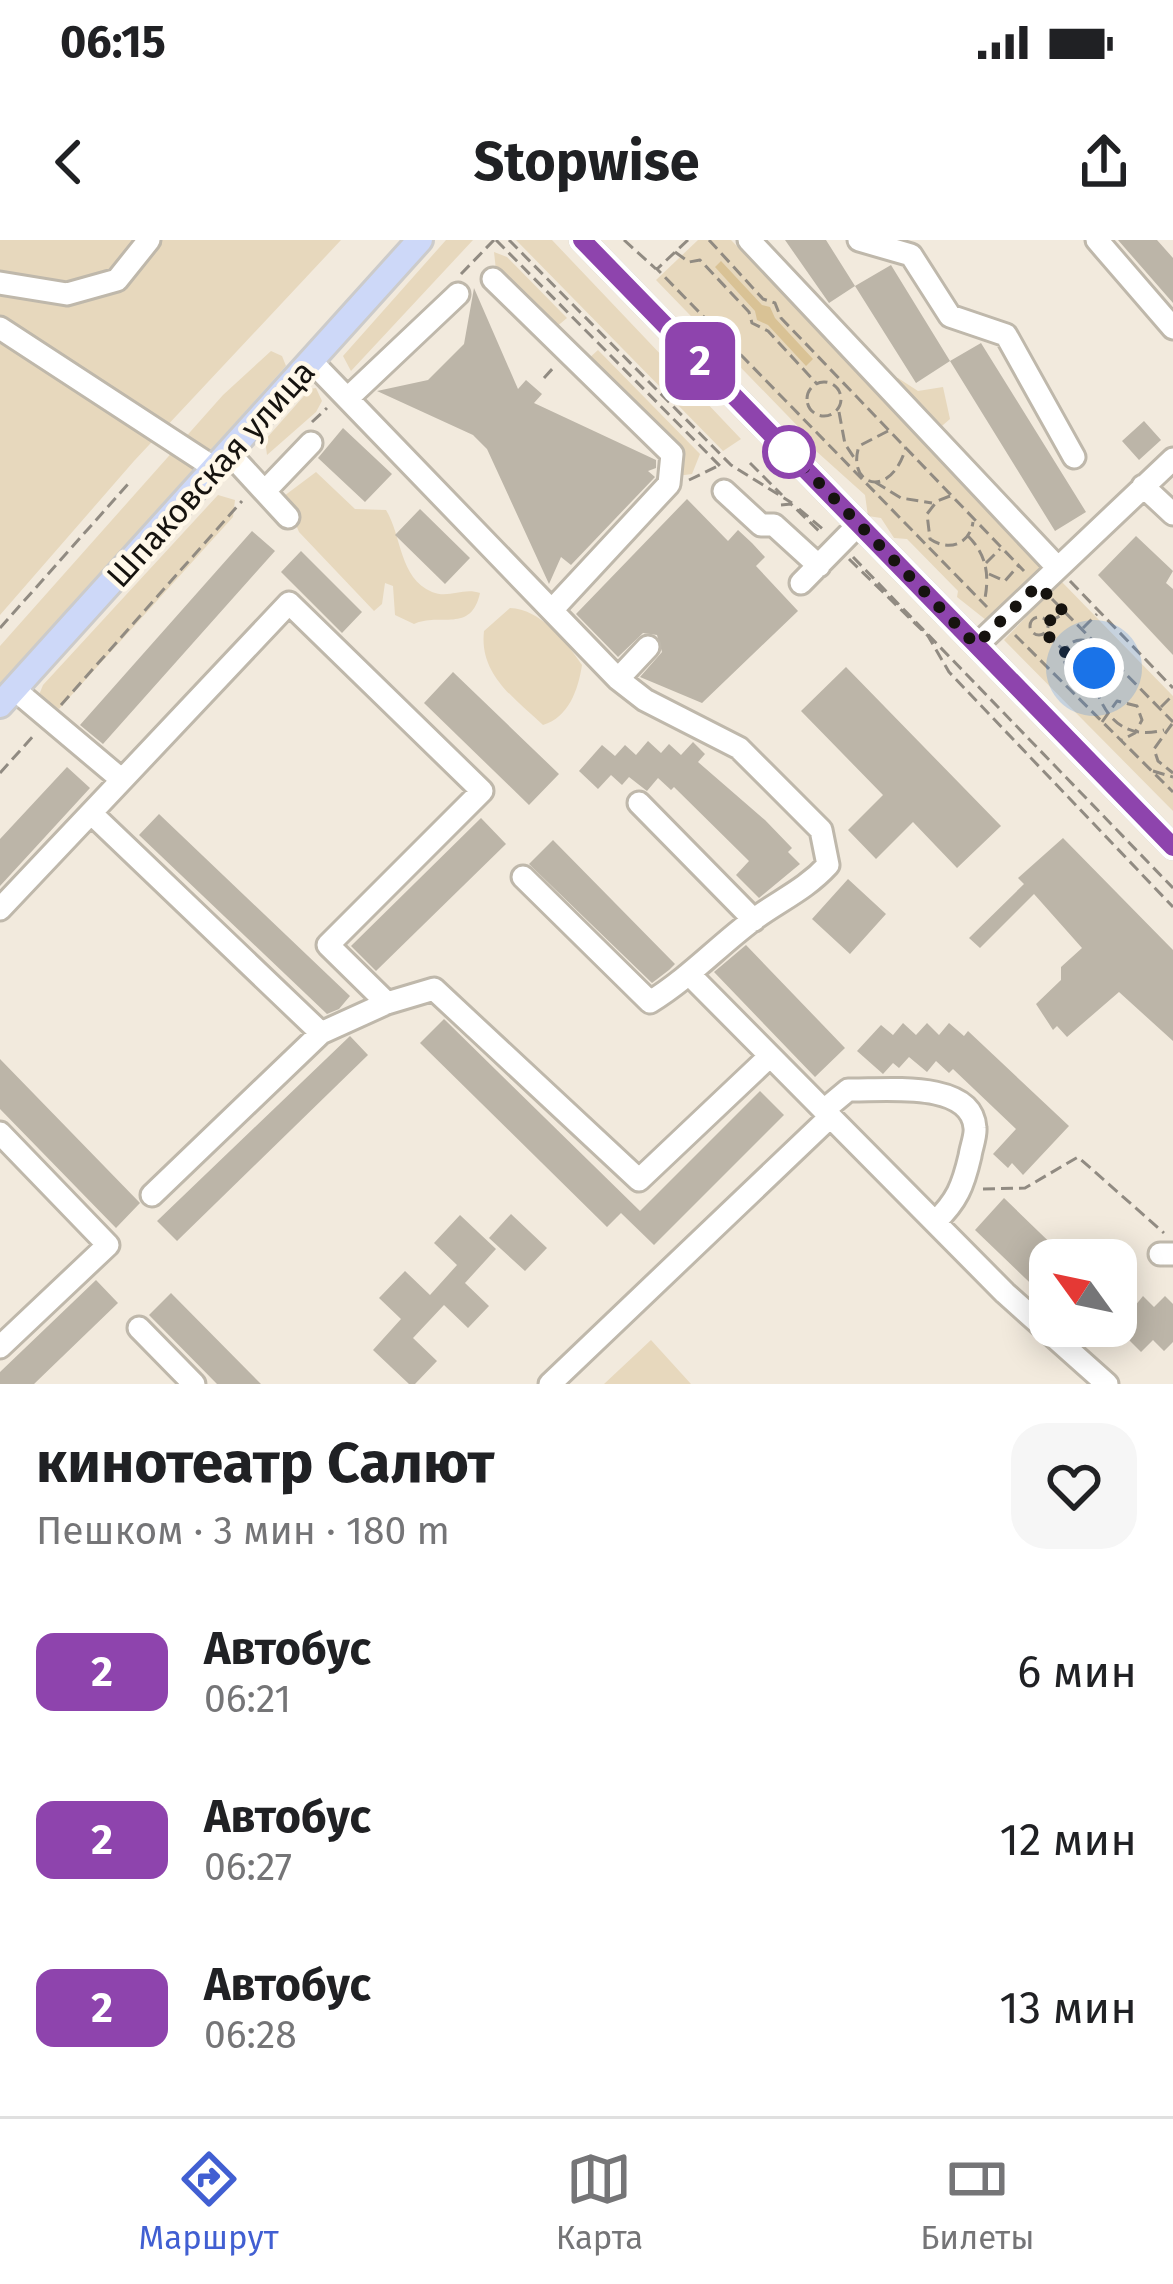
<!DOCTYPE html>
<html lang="ru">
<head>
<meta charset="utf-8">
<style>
  :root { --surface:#fff; --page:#f6f6f6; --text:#202124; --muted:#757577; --line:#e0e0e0; --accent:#415fd2 }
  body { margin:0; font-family:"Fira Sans",sans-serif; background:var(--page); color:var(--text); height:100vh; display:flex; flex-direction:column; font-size:45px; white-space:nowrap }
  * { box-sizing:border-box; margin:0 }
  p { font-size:39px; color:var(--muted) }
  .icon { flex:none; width:66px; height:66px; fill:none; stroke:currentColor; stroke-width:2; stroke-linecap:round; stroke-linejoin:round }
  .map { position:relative; height:1144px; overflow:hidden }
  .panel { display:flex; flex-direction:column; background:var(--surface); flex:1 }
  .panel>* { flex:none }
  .badge { padding:0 24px; border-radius:18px; font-size:42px; line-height:78px }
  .needle { width:78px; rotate:303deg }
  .buttons { position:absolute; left:1029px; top:999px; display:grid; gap:24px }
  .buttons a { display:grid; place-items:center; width:108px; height:108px; border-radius:24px; background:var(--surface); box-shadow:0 6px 30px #0003; font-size:60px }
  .you { position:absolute; width:60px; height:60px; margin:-30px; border:9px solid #fff; border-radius:50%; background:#1a73e8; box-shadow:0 0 0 18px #1a73e833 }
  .map>.badge { position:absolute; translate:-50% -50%; box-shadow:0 0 0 6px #fff }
  .round { display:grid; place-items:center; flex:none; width:126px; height:126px; border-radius:36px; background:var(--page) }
  .summary { display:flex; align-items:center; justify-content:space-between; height:204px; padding:0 36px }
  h1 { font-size:57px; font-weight:700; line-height:90px }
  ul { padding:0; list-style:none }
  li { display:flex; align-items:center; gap:36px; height:168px; padding:0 36px }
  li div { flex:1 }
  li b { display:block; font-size:45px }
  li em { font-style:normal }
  li .badge { min-width:132px; font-weight:700; text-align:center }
  .status { display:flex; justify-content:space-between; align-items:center; height:84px; padding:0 60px; background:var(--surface); direction:ltr }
  .status svg { height:33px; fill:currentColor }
  header { display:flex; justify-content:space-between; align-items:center; height:156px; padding:0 36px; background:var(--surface); font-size:54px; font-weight:700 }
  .menu { display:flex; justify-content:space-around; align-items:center; height:168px; border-top:3px solid var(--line); background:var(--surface); font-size:33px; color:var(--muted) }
  .menu a { display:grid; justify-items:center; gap:6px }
  .menu .active { color:var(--accent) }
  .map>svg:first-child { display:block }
  .green { fill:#e7d8bd }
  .water { fill:#d9c295 }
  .building { fill:#bcb5a8 }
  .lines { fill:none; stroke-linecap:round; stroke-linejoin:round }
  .minor-casing { stroke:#bfb8ab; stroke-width:27 }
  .major-casing { stroke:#cccbca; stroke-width:30 }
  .path { stroke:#918b82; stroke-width:3; stroke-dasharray:12 6; stroke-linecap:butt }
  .minor { stroke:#fff; stroke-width:21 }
  .major { stroke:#cdd8f8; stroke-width:24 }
  .line-casing { stroke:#fff; stroke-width:27 }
  .line { stroke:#8e44ad; stroke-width:18 }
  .walk { stroke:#16130f; stroke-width:12; stroke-dasharray:0 21.6 }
  .stop-dot { fill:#fff; stroke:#8e44ad; stroke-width:6 }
  .labels { text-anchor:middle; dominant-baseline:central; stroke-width:9; stroke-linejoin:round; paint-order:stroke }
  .street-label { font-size:33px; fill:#16130f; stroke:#fff8ea }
</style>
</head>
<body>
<div class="status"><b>06:15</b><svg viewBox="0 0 49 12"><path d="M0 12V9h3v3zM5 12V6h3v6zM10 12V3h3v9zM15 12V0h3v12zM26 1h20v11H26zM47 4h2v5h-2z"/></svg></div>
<header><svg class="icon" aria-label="back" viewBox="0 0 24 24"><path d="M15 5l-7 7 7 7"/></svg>Stopwise<svg class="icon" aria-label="share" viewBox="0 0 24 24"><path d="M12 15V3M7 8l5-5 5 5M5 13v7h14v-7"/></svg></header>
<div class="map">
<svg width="1173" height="1144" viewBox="0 0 1173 1144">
  <rect width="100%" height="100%" fill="#f2eadd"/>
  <path class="green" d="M0,0h341l-207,221 -134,154z
    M446,0h27l-122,131 -8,-15z
    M516,0h36l189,199 -18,12z
    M698,0h33l114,119 5,-5 22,21 -5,6 14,15 9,-16 8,-2 20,13 25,-4 7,32 -21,18 115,129 -52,53 -6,1 -29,-23 1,-6 -51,-52 -13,-1 -13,-20 -13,-2 -3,-21 -49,-44 -2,-8 -158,-163z
    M494,12l13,5 60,61 -12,10 -59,-58z
    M598,110l102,104 -8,20 -15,2 -90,-116z
    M271,111l11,5 4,10 -286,319v-39l223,-251z
    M316,148l6,13 -6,11 -49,43 -2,-15 45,-51z
    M316,232l39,37 31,1c16,26 13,68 46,82 17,7 31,-5 48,1 -9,41 -40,19 -66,31l-19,-9 -2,-29 -8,-3 -3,21 -8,7 -75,-79 -15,-36z
    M218,255l17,5 -2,17 -174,192 -20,-14 4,-10z
    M1061,341l112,115v115l-169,-171z
    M510,368c30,1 56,33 72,57 -4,25 -13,52 -39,60 -29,-27 -64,-51 -59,-94z
    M651,1100l40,44h-87z"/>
  <path class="water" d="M721,21l41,44 8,2 5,11 38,41 -7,7 -38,-41 -11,-5 -2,-9 -40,-44z"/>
  <path class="building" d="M785,0h41l29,46 -26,17z
    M1118,0h39l16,18v45z
    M891,25l59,96 -34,22 -61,-97z
    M474,48l44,101 8,-9 16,14 -8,9 122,57v8l-8,3 7,6 -84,88 -10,-8 -12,27 -62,-135 -14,-14 -96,-44 51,-11 36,-36z
    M981,103l105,169 -31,19 -105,-170z
    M1144,181l17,19 -22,20 -17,-19z
    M343,188l49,46 -27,28 -47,-44z
    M687,259l41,42 10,-11 14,13 13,14 -9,9 42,45 -96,92 -62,-26 22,-25 -5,-17 -14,-2 -25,24 -42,-43z
    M420,269l50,49 -25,26 -50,-49z
    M252,291l23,20 -172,193 -23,-19z
    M1136,296l37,35 -7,12 7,6v66l-75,-80z
    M301,311l61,61 -20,21 -61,-61z
    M846,427l155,159 -44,42 -44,-46 -37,37 -28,-29 35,-35 -82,-84z
    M453,432l106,102 -30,31 -105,-102z
    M648,501l13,12 8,-9 12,11 12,-13 12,12 -7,8 67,58 27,28 -4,4 12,12 -41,34 -23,-23 13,-14 -75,-74 -3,3 -13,-12 -11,13 -18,-14 -7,8 -11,-10 -13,14 -19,-18 23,-26 13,11 10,-11 11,10z
    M67,527l23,21 -90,98v-47z
    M159,574l191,182 -11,13 -12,5 -188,-179z
    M481,578l25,26 -130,127 -25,-25z
    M1063,598l110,112v91l-54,-49 -52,45 -10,-11 -4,4 -17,-26 25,-24v-13l21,-19 -48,-54 -54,54 -11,-10 55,-54 -6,-6z
    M553,600l122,124 -6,6 -17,13 -123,-119z
    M848,639l38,35 -36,40 -38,-35z
    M746,705l99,103 -30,29 -101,-105z
    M444,779l196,192 120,-120 24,24 -130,130 -33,-32 -14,14 -187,-184z
    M903,783l13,12 11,-12 12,12 10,-12 15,13 4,-5 101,95 -46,49 -11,-12 -4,5 -15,-14 23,-25 -63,-60 -4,4 -13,-12 -9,11 -18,-15 -10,11 -6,-5 -10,11 -26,-23 24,-26 12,10z
    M350,796l18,19 -191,186 -20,-20z
    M0,819l140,144 -24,25 -116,-119z
    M1004,958l64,62h-18v42l-75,-72z
    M511,974l36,34 -22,23 -36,-33z
    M460,975l36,34 -31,34 24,23 -21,22 -24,-23 -31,33 24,23 -22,23h-6l-36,-34 28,-31 -22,-21 26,-27 25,24 27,-30 -23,-22z
    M96,1040l22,23 -84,81h-34v-12z
    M171,1053l90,91h-44l-68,-69z
    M1143,1056l11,11 11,-11 8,8v38l-9,9 -11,-11 -12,12 -24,-24z"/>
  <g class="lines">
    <defs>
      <path id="minor" d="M582,0l591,607
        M749,0l308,327
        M859,0l52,15 39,61 56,19 68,122
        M1097,0l76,88
        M493,39l179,175 -3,30 -117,126
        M0,43l67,11 50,-14 32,-40
        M0,88l216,141
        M313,123l305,316 27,21 94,48 82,82 7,35c-23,25 -48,35 -75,55 -36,27 -64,58 -103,82l-127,-125
        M348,158l110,-104
        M230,214l58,63
        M1143,246l30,28
        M265,251l46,-48
        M724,251l37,34h13l45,41
        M801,343l58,-59
        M977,405l196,-186
        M618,439l30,-32
        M14,449l108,91 167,-177 193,188 -154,154 59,58
        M639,563l115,117
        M92,574l229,219 -169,162
        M0,669l122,-129
        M692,737l313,316 102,91
        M321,793l66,-30 47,-14 205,191 131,-124
        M824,870l24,-20c33,1 124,-11 127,38 1,8 -4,20 -5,28 -7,30 -13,45 -35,66
        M0,893l108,112 -108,102
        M1160,1014h13
        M139,1088l55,56
        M550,1144l280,-267"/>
      <path id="major" d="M0,465l420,-465"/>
    </defs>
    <use href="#minor" class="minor-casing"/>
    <use href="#major" class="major-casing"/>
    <path class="path" d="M496,0l227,229
      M509,0l222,225 61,38
      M624,0l32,29
      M688,0l-31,29 330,338
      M709,0l54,59 12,4 6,15 243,253
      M675,12l14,10 11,-2 49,52 3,11 16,8 49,53
      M461,34l33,-34
      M544,138l10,-11
      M807 159a17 17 0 1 1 34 0a17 17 0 1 1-34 0Z
      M839,172l6,32 10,15
      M312,182l15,-14
      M888,191l-29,15c-13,40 32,55 47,1
      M750,223l32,32
      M689,240l29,-14
      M875,242l26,16 31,5
      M950,256l-13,5 -10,13 3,25c19,13 40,5 43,-17
      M781,265l10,-1 29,28
      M799,269l25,21
      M968,296c19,19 22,40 16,67
      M853,317l320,331
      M849,319l79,77 21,36 224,235
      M986,323l14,-14
      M989,334l16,7 13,-15
      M1070,341l103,107
      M1052,359l121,123
      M1030 386a9 9 0 1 1 18 0a9 9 0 1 1-18 0Z
      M1049,382l16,-9
      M0,388l129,-145
      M1083,388l14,-14
      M1045,394l20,17
      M1015,395l158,157
      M1064 417a17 17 0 1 1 34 0a17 17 0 1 1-34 0Z
      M1091,430c8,40 28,72 73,60
      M61,465l181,-204
      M1161,467l12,-12
      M1102,482l15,-21 20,5 5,14 -7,13 -13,7
      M1172,484l-18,25 4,12 15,12
      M1153,531l20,6
      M0,533l35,-39
      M983,949l42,-1 53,-31 86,76"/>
    <use href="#minor" class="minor"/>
    <use href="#major" class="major"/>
  </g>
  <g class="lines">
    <defs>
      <path id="line" d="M582,0l591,607"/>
    </defs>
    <use href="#line" class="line-casing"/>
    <use href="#line" class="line"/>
    <path class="walk" d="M789,212l187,193 62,-60 27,28 -18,9 -3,10 21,20 2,16 14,6 13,-6"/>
  </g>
  <circle class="stop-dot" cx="789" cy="212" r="24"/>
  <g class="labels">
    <g class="street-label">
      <text transform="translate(211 234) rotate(-48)">Шпаковская улица</text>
    </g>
  </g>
</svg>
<div class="buttons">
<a><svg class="needle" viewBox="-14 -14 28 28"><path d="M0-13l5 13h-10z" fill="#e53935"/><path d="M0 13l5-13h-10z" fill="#757577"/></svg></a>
</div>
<div class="you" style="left:1094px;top:428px"></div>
<b class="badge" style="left:700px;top:121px;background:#8e44ad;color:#fff">2</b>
</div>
<section class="panel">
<div class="summary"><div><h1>кинотеатр Салют</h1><p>Пешком · 3 мин · 180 m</p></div><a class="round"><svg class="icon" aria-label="heart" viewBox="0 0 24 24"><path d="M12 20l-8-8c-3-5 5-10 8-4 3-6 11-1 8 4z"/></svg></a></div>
<ul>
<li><span class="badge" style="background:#8e44ad;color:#fff">2</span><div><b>Автобус</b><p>06:21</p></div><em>6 мин</em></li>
<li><span class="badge" style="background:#8e44ad;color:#fff">2</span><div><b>Автобус</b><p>06:27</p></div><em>12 мин</em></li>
<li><span class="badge" style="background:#8e44ad;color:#fff">2</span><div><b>Автобус</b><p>06:28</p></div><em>13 мин</em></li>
</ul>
</section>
<nav class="menu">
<a class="active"><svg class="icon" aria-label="directions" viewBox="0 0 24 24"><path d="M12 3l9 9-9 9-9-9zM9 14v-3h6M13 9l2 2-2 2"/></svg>Маршрут</a>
<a><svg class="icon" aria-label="map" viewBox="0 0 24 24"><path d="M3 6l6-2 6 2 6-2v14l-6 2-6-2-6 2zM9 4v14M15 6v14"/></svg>Карта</a>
<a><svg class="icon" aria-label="tickets" viewBox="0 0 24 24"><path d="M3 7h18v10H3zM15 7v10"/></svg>Билеты</a>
</nav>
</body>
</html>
